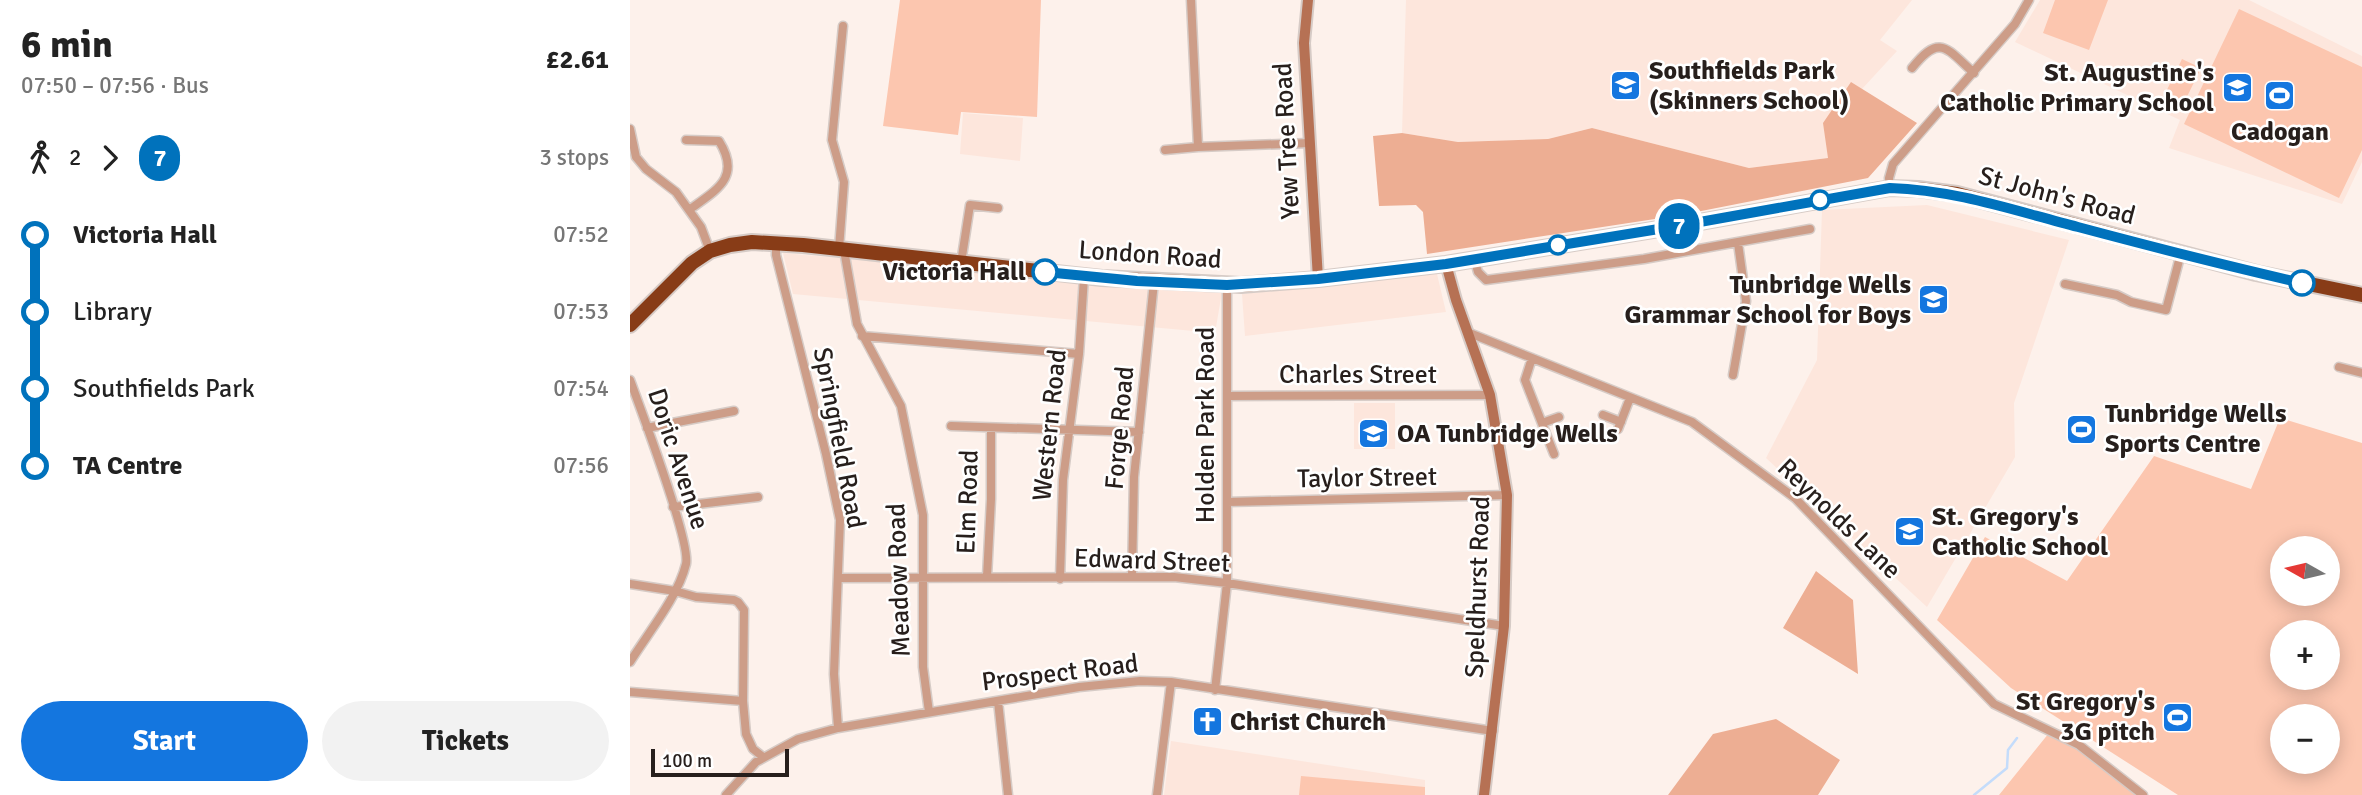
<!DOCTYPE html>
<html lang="en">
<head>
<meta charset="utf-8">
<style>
  :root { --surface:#fff; --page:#f2f2f2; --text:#222; --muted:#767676; --accent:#1476df }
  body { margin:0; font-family:Signika,sans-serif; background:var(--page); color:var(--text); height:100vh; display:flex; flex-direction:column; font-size:26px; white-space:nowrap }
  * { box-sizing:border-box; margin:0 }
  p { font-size:23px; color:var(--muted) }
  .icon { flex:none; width:38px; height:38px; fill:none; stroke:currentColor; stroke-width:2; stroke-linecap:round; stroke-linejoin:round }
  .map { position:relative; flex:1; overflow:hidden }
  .side { display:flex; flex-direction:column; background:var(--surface); width:630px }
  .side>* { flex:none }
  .badge { padding:0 14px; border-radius:23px; font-size:24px; line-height:46px }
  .needle { width:46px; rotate:278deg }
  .controls { position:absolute; left:1640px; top:536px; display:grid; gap:14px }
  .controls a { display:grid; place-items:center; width:70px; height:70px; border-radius:50%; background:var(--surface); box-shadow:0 4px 18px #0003; font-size:35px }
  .scale { position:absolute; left:21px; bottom:18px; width:138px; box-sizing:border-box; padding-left:7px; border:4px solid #271f1c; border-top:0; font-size:19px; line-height:24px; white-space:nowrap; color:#271f1c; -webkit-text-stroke:5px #fff; paint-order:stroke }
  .map>.badge { position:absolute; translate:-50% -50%; box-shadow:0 0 0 4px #fff }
  .legs { display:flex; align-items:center; gap:10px; height:77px; padding:0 21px; font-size:23px }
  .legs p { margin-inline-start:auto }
  .head { display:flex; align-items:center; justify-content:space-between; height:119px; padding:0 21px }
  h1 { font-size:38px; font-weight:700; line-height:52px }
  .primary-button { display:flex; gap:14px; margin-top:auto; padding:14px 21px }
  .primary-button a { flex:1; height:80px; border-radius:42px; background:var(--accent); color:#fff; font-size:28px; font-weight:700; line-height:80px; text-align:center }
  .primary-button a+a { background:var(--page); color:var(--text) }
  ul { padding:0 21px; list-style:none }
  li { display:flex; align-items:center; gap:24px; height:77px; font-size:26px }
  li i { display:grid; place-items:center; width:10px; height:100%; margin:0 9px; background:currentColor }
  li i::after { content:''; width:18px; height:18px; margin:-9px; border:5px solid; border-radius:50%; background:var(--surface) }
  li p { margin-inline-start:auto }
  li:first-child i { background:linear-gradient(#0000 50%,currentColor 0) }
  li:last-child i { background:linear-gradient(currentColor 50%,#0000 0) }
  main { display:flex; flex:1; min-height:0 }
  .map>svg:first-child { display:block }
  .built { fill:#fde6dc }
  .green { fill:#fcc6af; fill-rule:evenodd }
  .forest { fill:#edae93 }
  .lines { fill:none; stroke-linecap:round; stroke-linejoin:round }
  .stream { stroke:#c4dcfb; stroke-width:2.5 }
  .street-casing { stroke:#d6cbc6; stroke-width:11 }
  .secondary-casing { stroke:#d6cbc6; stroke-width:14 }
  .highway-casing { stroke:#d6cbc6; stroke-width:18 }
  .street { stroke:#cd9d88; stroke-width:8 }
  .secondary { stroke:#b67154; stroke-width:10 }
  .highway { stroke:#883c17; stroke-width:14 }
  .line-1-casing { stroke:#fff; stroke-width:16 }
  .line-1 { stroke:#0072bc; stroke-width:10 }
  .stop-1-dot { fill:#fff; stroke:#0072bc; stroke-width:3.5 }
  .labels { text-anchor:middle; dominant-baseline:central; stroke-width:5; stroke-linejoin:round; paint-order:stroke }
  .poi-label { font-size:26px; font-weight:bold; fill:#271f1c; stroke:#fff; text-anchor:start }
  .street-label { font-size:26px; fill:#271f1c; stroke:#fff }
  .stop-label { font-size:26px; font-weight:bold; fill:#271f1c; stroke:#fff; text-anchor:end }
</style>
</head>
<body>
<main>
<section class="side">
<div class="head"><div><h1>6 min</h1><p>07:50 – 07:56 · Bus</p></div><b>£2.61</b></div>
<div class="legs"><svg class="icon" aria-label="walk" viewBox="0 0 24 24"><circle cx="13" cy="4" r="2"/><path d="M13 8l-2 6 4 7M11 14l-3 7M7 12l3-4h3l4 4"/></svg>2<svg class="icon" aria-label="forward" viewBox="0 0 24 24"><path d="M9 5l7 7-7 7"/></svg><b class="badge" style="background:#0072bc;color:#fff">7</b><p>3 stops</p></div>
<ul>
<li><i style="color:#0072bc"></i><b>Victoria Hall</b><p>07:52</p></li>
<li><i style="color:#0072bc"></i><span>Library</span><p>07:53</p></li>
<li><i style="color:#0072bc"></i><span>Southfields Park</span><p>07:54</p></li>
<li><i style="color:#0072bc"></i><b>TA Centre</b><p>07:56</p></li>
</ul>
<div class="primary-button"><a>Start</a><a>Tickets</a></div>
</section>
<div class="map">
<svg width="1732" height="795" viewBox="0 0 1732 795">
  <rect width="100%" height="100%" fill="#fdf1eb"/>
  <path class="built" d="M776,0h506l-32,40 17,11 -35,38 -10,-6 -24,75 -79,10 -157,-40 -44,11 -90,3 -56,-9z
    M1410,0h209l113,56v106l-20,42 -173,-56 11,-28 -165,-78z
    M333,113l60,5 -3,43 -60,-7z
    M1297,205l142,35 -55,163 1,54 -88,150 -161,-149 51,-98 5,-150z
    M153,253l439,39 -7,41 -422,-39z
    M807,274l9,38 -201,24 -3,-42z
    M724,403h41v46h-41z
    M541,741l254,39v15h-261z"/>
  <path class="green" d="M270,0h141l-4,117 -76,-5 -3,23 -75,-9z
    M1425,0h53l-19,50 -46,-17z
    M1609,9l123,58v83l-23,48 -155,-74z
    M1552,59l19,9 -20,41 -19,-9z
    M1650,418l82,25v352h-184l-167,-107 -74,-68 48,-83 82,44 87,-125 97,33zM1652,548h46v45h-46zM1652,632h46v45h-46zM1652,716h46v45h-46z
    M1419,733l28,14 63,48h-141z
    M671,776l124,11v8h-126z"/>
  <path class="forest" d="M1221,82l66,41 -49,55 -187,37 -254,39 -4,-42 -7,-7 -37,1 -6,-70 29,-3 56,9 90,-3 44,-11 157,40 79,-10 -5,-35z
    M1186,571l37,29 5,74 -75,-46z
    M1146,719l64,41 -22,35h-150l45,-61z"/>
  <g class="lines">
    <path class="stream" d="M1344,795l33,-27 1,-18 9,-12"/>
    <defs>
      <path id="street" d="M561,0l7,147 112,-4
        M1282,68c28,-35 34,-20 62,5
        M0,129l6,28 10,12 30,23 25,35 9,24
        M56,140l33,1c23,37 -3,49 -30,69
        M535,150l33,-3
        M1260,188l-1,-10 4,-14 122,-140 14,-24
        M1053,225l6,26
        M146,243v12l50,199 14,66 -6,154 4,54
        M209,249l5,-67 -12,-42 11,-114
        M214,250l13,74 44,82 22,109v152l6,45
        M844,258l4,14 8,8 158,-21 166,-30
        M331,263l9,-58 28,3
        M1435,284l52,11 14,7 35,8 15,-57
        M837,332l225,90 103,76 199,206 85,41 64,50
        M232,336l217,18
        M902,358l-7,22 29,74
        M1709,367l23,6
        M1103,375l13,-74 -8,-58
        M0,380c11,30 61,162 56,184 -8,33 -38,69 -56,98
        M597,396l263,-1
        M973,415l18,7
        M912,423l17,-6
        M321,426l188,6
        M17,428l87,-17
        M988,429l12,-31
        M597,502l280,-7
        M43,507l85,-10
        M357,577l4,-78v-71
        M502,577l2,-100 20,-195
        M208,578l336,-1 53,6 277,43
        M430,579l3,-99 16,-126 5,-77
        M0,584l45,7 21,6 38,3 4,2 6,8 -1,91 3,33 7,15 10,8
        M585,690l12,-107v-298
        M0,692l113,9
        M368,701l10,94
        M96,795l30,-33 42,-23 40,-11 241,-41 61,-6 31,1 322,49
        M527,795l14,-113"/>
      <path id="secondary" d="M678,0l-4,43 14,236
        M816,264l10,36 34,95 17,100 -3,131 -20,169"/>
      <path id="highway" d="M0,325l62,-62 18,-12 20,-6 22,-3 51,3 299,33 139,7 77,-6 128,-15 237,-39 207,-37 28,1 39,5 299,79 106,22"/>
    </defs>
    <use href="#street" class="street-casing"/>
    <use href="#secondary" class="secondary-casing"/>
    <use href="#highway" class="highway-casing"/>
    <use href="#street" class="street"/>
    <use href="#secondary" class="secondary"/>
    <use href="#highway" class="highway"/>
  </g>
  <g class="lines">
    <defs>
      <path id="line-1" d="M415,272l92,9 90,4 91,-6 128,-15 237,-39 207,-37c66,2 125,23 188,39 75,20 149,39 224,56"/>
    </defs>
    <use href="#line-1" class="line-1-casing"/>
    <use href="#line-1" class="line-1"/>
  </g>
  <defs>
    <symbol id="school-square" viewBox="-11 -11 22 22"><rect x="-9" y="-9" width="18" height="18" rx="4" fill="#1476df" stroke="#fff"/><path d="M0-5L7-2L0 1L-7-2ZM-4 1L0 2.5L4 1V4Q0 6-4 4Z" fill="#fff"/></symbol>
    <symbol id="stadium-square" viewBox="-11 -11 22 22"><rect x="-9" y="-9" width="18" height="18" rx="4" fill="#1476df" stroke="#fff"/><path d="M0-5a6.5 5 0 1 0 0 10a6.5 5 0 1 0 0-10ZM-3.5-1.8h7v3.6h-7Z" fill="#fff"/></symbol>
    <symbol id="church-square" viewBox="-11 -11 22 22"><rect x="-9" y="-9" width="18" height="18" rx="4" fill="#1476df" stroke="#fff"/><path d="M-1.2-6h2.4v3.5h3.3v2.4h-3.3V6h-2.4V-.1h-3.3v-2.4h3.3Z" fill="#fff"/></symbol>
  </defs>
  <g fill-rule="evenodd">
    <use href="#school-square" x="978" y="68" width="35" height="35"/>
    <use href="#school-square" x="1590" y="70" width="35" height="35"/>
    <use href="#stadium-square" x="1632" y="78" width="35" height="35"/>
    <use href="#school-square" x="1286" y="282" width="35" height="35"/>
    <use href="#stadium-square" x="1434" y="412" width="35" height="35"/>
    <use href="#school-square" x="726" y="416" width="35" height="35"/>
    <use href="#school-square" x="1262" y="514" width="35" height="35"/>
    <use href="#stadium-square" x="1530" y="700" width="35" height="35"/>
    <use href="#church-square" x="560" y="704" width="35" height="35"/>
  </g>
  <g class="stop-1-dot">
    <circle cx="1190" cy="200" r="9"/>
    <circle cx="928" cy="245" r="9"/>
    <circle cx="415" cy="272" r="12"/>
    <circle cx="1672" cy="283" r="12"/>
  </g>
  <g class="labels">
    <g class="poi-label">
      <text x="1019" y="71">Southfields Park<tspan x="1019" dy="30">(Skinners School)</tspan></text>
      <text x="1584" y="73" text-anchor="end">St. Augustine's<tspan x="1584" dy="30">Catholic Primary School</tspan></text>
      <text x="1650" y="132" text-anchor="middle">Cadogan</text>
      <text x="1281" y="285" text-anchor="end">Tunbridge Wells<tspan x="1281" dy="30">Grammar School for Boys</tspan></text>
      <text x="1475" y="414">Tunbridge Wells<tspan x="1475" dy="30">Sports Centre</tspan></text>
      <text x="767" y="434">OA Tunbridge Wells</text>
      <text x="1302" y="517">St. Gregory's<tspan x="1302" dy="30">Catholic School</tspan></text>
      <text x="1525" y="702" text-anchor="end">St Gregory's<tspan x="1525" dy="30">3G pitch</tspan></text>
      <text x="600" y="722">Christ Church</text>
    </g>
    <g class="street-label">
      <text transform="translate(657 141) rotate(-93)">Yew Tree Road</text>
      <text transform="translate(1427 196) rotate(15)">St John's Road</text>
      <text transform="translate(520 255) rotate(4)">London Road</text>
      <text x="728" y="375">Charles Street</text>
      <text transform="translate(420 425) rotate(-84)">Western Road</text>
      <text transform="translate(576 425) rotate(-90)">Holden Park Road</text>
      <text transform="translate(490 428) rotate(-85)">Forge Road</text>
      <text transform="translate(209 438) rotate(79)">Springfield Road</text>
      <text transform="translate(48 459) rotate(72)">Doric Avenue</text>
      <text transform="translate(737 478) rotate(-1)">Taylor Street</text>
      <text transform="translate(338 502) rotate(-88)">Elm Road</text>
      <text transform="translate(1209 519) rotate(44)">Reynolds Lane</text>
      <text transform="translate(522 561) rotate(2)">Edward Street</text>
      <text transform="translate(269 580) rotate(-92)">Meadow Road</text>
      <text transform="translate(848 587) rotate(-88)">Speldhurst Road</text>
      <text transform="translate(430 673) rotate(-7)">Prospect Road</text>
    </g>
    <g class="stop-label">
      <text x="396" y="272">Victoria Hall</text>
    </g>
  </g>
</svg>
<div class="controls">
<a><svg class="needle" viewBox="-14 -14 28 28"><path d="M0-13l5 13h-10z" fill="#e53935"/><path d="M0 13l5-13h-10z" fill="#767676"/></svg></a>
<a>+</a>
<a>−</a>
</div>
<div class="scale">100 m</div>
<b class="badge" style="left:1049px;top:226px;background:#0072bc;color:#fff">7</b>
</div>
</main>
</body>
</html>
